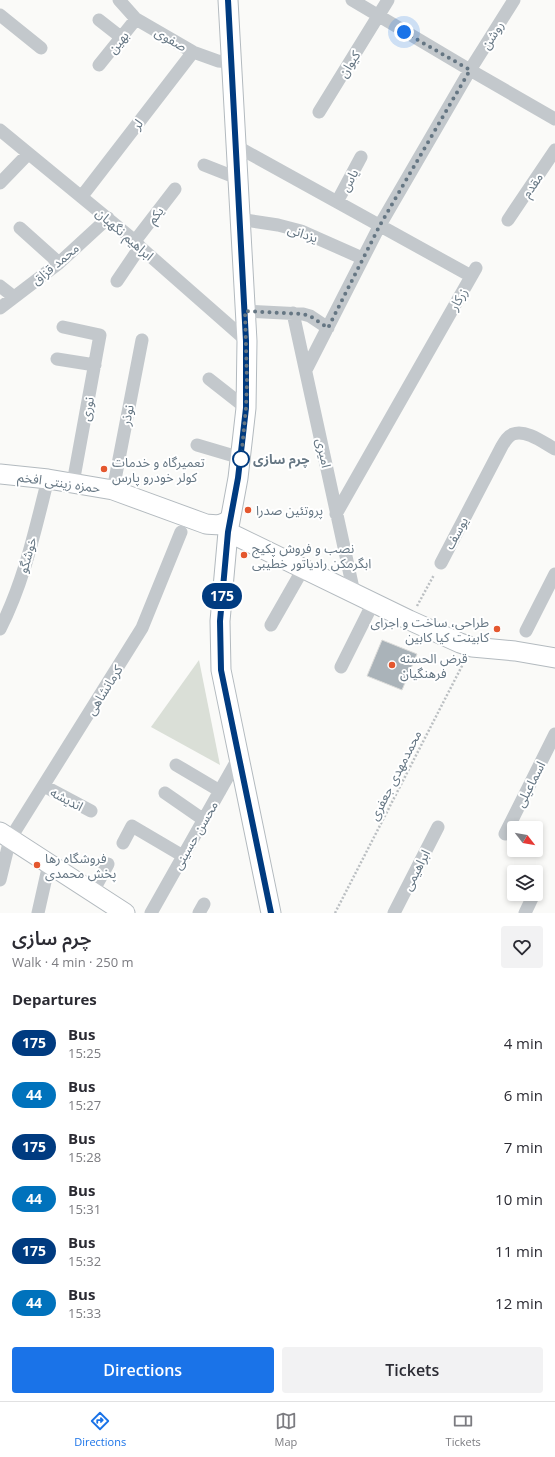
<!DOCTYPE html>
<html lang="en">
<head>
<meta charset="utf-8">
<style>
  :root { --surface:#fff; --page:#f2f2f3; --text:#2b2b33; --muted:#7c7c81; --line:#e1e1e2; --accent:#1a73e8 }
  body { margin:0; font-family:"Open Sans","Noto Sans Arabic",sans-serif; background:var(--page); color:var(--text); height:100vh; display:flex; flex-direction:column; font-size:15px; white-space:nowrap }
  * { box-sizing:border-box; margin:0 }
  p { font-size:13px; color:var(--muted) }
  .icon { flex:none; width:22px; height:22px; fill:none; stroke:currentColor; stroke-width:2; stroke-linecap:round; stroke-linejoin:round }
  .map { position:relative; height:913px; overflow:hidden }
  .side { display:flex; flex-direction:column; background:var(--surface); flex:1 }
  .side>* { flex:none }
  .badge { padding:0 8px; border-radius:13px; font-size:14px; line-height:26px }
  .needle { width:26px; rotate:121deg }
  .tools { position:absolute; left:507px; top:821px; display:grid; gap:8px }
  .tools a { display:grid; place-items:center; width:36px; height:36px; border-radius:4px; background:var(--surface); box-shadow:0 2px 6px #0003; font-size:20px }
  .you { position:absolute; width:20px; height:20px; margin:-10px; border:3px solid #fff; border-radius:50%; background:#1a73e8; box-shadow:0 0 0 6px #1a73e833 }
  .map>.badge { position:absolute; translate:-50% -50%; box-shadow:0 0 0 2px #fff }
  h2 { padding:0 12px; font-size:15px; line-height:36px }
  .round { display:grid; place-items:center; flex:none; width:42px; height:42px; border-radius:4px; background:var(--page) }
  .summary { display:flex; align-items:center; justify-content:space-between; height:68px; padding:0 12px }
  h1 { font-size:19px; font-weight:600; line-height:30px }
  .cta { display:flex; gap:8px; margin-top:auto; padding:8px 12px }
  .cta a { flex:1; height:46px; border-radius:4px; background:var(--accent); color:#fff; font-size:16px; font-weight:600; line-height:46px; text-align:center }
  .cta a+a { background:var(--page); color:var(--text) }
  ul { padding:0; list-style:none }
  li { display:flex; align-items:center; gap:12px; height:52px; padding:0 12px }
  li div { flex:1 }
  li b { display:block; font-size:15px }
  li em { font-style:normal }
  li .badge { min-width:44px; font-weight:700; text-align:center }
  .tab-bar { display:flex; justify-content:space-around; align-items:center; height:56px; border-top:1px solid var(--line); background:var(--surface); font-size:11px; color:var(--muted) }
  .tab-bar a { display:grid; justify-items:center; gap:2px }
  .tab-bar .current { color:var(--accent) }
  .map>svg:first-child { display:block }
  .green { fill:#dadfd7 }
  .building { fill:#aab3b9; stroke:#dcdcda }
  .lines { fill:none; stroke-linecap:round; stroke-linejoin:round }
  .secondary-casing { stroke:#b3babf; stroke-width:21 }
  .path { stroke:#bbbfc2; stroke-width:2.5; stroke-dasharray:2 2; stroke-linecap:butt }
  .street { stroke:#c3c8cc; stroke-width:13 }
  .secondary { stroke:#fff; stroke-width:19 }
  .line-casing { stroke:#fff; stroke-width:9 }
  .line { stroke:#003b80; stroke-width:6 }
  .walk { stroke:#657683; stroke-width:4; stroke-dasharray:0 7.2 }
  .stop-dot { fill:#fff; stroke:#003b80; stroke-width:2 }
  .poi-dot { fill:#e4572e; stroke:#fff; stroke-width:1.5 }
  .labels { text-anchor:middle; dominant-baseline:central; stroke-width:4; stroke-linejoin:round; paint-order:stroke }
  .street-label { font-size:13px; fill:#657683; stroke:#fff }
  .stop-label { font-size:13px; font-weight:bold; fill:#657683; stroke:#fff; text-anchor:start }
  .poi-label { font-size:13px; fill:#657683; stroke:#fff; text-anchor:start }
</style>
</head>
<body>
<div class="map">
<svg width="555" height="913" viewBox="0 0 555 913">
  <rect width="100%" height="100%" fill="#fafaf8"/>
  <path class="green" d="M199,660l21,105 -69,-38z"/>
  <path class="building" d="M382,640l35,14 -15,36 -35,-14z"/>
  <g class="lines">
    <defs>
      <path id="secondary" d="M228,0l19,341 -1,67 -8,70 -10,54 -8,89 1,49 50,243
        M0,474l48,5 65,11 93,34c11,1 16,2 24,-5
        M228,532l181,88 51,23 12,4 43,4 40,7
        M0,832l125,81"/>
    </defs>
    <use href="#secondary" class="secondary-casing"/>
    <path class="path" d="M417,606l17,-31
      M335,913l129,-251"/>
    <path class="street" d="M119,0l17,19 57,33 25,9 14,1
      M352,0l118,70 85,49
      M0,15l41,33
      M99,20l23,18
      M99,65l37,-46
      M319,112l69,-112
      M0,130l135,111 5,6 107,94
      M236,146l235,130
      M204,165l33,13
      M0,183l28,-29
      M82,196l111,-144
      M337,202l24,-45
      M239,219l39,6 23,6 61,27
      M508,220l47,-70
      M20,228l39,35
      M135,241l40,-52
      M117,281l23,-34
      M0,286l14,11
      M0,308l59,-45 49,-45
      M245,311l58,3 7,2 18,12
      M293,313l61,280
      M63,327l37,8 -27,148
      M57,359l38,6
      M306,370l74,-145 90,-155 44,-70
      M209,379l37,29
      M197,445l44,13
      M113,490l29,-150
      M336,514l140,-246
      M441,563l61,-117c3,-5 6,-10 11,-12 13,-5 31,9 42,15
      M271,625l32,-56
      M0,629c24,-47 35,-99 48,-150
      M526,631l29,-57
      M341,667l32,-64
      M176,765l44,26
      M44,786l47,25
      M165,793l39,27
      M505,834l50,-100
      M123,843l9,-17 51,30
      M0,880l10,-41 132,-211 39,-96
      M92,893l16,-29
      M38,913l11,-49
      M151,913l88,-156
      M199,913l5,-9
      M394,913l44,-86
      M525,913l9,-19"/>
    <use href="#secondary" class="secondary"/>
  </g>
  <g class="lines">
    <defs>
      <path id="line" d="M228,0l18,341v67l-8,70 -10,54 -8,89 1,49 50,243"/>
    </defs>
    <use href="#line" class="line-casing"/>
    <use href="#line" class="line"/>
    <path class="walk" d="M241,459l5,-51 1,-26 -2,-71 58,3 7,2 18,12 52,-103 90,-155 -66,-38"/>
  </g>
  <circle class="stop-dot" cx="241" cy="459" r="8"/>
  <g class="poi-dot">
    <circle cx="104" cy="469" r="4"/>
    <circle cx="248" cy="510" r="4"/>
    <circle cx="244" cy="555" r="4"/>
    <circle cx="497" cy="629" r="4"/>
    <circle cx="392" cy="665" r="4"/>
    <circle cx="37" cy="865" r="4"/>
  </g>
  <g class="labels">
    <g class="street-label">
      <text transform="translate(492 35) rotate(-58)">روشن</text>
      <text transform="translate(171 39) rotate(30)">صفوی</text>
      <text transform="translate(118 42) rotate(-51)">بهین</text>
      <text transform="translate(349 64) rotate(-58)">کیوان</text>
      <text transform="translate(137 124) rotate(-53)">لر</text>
      <text transform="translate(349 180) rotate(-62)">یاس</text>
      <text transform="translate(532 185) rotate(-56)">مقدم</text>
      <text transform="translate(155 215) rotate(-53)">یکم</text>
      <text transform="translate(303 233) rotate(19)">یزدانی</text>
      <text transform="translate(125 234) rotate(41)">ابراهیم نگهبان</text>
      <text transform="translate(55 264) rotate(-40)">محمد قزاق</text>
      <text transform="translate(458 299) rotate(-60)">زرکار</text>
      <text transform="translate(87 409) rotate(-80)">نوری</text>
      <text transform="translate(127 415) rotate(-79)">نوذر</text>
      <text transform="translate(324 453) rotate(78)">امیری</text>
      <text transform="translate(59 482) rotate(8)">حمزه زینتی افخم</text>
      <text transform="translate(456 533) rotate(-62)">یوسف</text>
      <text transform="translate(27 555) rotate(-74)">خوشگو</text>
      <text transform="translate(104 690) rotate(-58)">کرمانشاهی</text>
      <text transform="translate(395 775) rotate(-63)">محمدمهدی جعفری</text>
      <text transform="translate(530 784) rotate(-63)">اسماعیلی</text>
      <text transform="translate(67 799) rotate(28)">اندیشه</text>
      <text transform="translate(195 835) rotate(-60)">محسن حسینی</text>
      <text transform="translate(416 870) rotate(-63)">ابراهیمی</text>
    </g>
    <g class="stop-label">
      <text x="253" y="459">چرم سازی</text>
    </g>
    <g class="poi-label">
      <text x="112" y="462">تعمیرگاه و خدمات<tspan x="112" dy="15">کولر خودرو پارس</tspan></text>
      <text x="256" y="510">پروتئین صدرا</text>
      <text x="252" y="548">نصب و فروش پکیج<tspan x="252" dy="15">ابگرمکن رادیاتور خطیبی</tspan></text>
      <text x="489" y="622" text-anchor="end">طراحی، ساخت و اجرای<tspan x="489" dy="15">کابینت کیا کابین</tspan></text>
      <text x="400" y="658">قرض الحسنه<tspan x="400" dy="15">فرهنگیان</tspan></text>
      <text x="45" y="858">فروشگاه رها<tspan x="45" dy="15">پخش محمدی</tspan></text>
    </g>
  </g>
</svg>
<div class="tools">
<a><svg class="needle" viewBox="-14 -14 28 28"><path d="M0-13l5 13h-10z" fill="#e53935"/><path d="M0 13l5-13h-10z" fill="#7c7c81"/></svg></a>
<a><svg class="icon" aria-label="layers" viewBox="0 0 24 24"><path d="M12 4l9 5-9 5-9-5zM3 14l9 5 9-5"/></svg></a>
</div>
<div class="you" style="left:404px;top:32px"></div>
<b class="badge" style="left:222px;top:596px;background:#003b80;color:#fff">175</b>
</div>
<section class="side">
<div class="summary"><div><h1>چرم سازی</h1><p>Walk · 4 min · 250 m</p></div><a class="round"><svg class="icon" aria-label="heart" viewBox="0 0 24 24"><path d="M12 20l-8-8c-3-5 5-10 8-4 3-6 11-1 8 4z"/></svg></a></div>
<h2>Departures</h2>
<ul>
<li><span class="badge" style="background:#003b80;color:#fff">175</span><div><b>Bus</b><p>15:25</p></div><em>4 min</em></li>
<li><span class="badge" style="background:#0072bc;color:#fff">44</span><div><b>Bus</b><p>15:27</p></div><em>6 min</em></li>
<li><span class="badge" style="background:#003b80;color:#fff">175</span><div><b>Bus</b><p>15:28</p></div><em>7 min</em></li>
<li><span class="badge" style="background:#0072bc;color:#fff">44</span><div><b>Bus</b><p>15:31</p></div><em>10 min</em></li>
<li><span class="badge" style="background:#003b80;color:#fff">175</span><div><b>Bus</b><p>15:32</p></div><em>11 min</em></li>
<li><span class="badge" style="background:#0072bc;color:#fff">44</span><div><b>Bus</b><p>15:33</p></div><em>12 min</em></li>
</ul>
<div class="cta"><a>Directions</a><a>Tickets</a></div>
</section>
<nav class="tab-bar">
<a class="current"><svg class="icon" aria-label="directions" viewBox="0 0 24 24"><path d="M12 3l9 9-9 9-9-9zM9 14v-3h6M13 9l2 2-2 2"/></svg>Directions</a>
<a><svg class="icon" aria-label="map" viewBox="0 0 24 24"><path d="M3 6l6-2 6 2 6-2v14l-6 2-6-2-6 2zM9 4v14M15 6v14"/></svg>Map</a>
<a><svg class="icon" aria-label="tickets" viewBox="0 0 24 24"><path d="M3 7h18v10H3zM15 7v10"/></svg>Tickets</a>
</nav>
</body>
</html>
